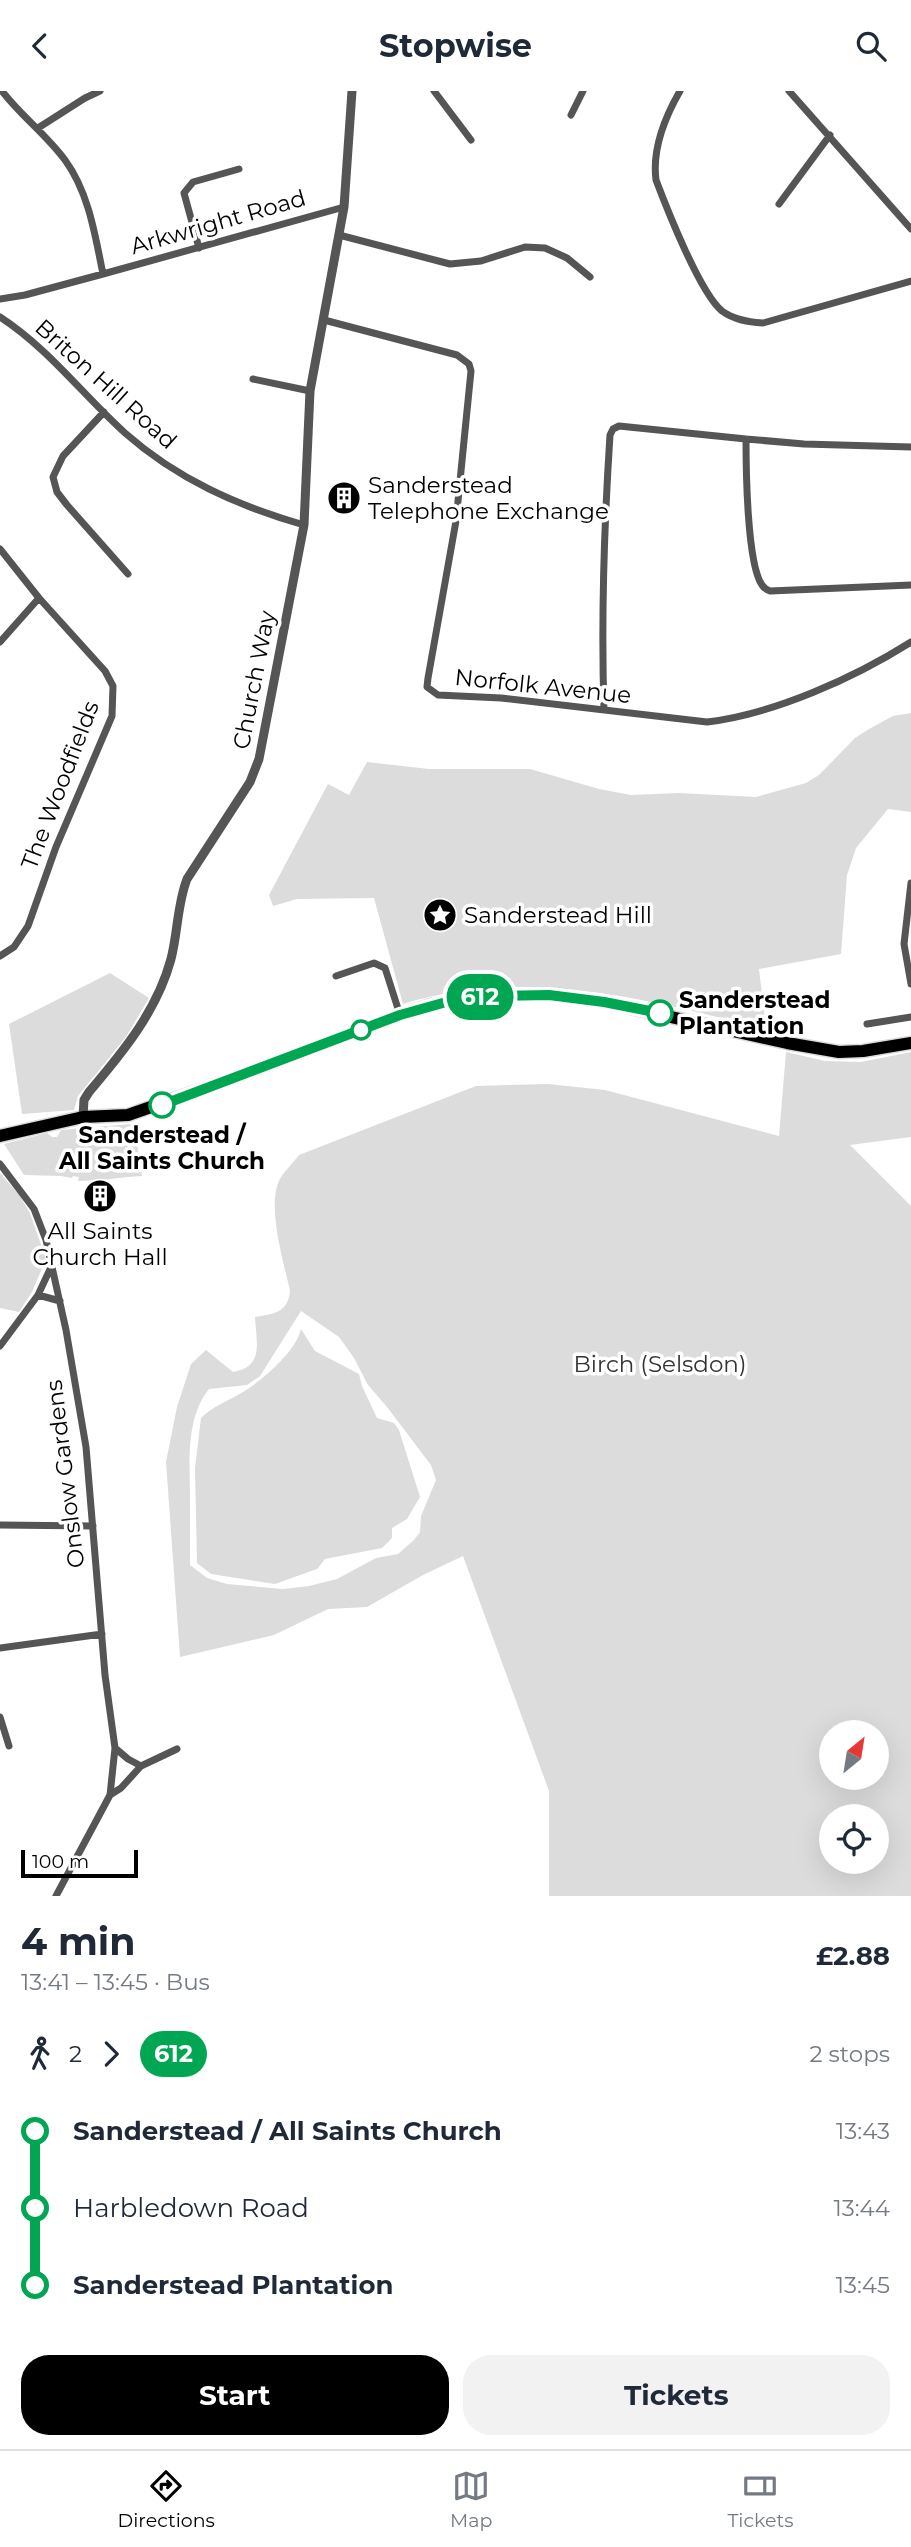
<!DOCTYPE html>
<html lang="en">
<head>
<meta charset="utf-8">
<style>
  :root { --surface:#fff; --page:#f2f2f3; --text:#1f2937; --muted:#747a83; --line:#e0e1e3; --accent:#000 }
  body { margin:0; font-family:Montserrat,sans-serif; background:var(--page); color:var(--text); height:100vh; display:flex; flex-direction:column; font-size:26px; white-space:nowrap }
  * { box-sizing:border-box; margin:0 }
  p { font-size:23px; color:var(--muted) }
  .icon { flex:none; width:38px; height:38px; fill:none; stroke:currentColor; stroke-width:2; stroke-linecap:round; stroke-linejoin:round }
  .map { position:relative; height:1805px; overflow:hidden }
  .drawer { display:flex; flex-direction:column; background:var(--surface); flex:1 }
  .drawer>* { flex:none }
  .badge { padding:0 14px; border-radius:23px; font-size:24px; line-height:46px }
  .needle { width:46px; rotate:30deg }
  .tools { position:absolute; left:819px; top:1629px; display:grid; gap:14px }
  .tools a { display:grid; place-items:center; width:70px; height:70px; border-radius:50%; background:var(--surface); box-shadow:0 7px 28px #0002; font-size:35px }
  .scale { position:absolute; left:21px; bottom:18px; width:117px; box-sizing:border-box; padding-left:7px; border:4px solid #000; border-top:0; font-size:19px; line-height:24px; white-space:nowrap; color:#000; -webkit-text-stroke:5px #fff; paint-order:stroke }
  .map>.badge { position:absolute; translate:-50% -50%; box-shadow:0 0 0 4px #fff }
  .legs { display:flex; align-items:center; gap:10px; height:77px; padding:0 21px; font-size:23px }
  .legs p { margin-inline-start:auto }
  .headline { display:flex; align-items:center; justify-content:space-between; height:119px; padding:0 21px }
  h1 { font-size:38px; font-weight:700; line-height:52px }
  .action { display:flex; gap:14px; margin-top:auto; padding:14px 21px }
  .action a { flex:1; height:80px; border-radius:28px; background:var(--accent); color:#fff; font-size:28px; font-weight:700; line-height:80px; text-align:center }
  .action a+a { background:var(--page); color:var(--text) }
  ul { padding:0 21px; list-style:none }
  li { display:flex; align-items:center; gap:24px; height:77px; font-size:26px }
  li i { display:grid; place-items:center; width:10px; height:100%; margin:0 9px; background:currentColor }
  li i::after { content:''; width:18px; height:18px; margin:-9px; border:5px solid; border-radius:50%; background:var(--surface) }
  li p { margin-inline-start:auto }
  li:first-child i { background:linear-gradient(#0000 50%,currentColor 0) }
  li:last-child i { background:linear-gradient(currentColor 50%,#0000 0) }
  header { display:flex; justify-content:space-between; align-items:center; height:91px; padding:0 21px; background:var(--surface); font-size:32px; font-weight:700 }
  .tab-bar { display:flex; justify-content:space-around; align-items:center; height:98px; border-top:2px solid var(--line); background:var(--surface); font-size:19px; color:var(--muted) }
  .tab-bar a { display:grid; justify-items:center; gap:4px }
  .tab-bar .selected { color:var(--accent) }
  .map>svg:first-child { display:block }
  .green { fill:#dcdcdc; fill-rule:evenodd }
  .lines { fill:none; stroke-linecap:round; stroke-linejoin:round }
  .primary-casing { stroke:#dbdbdb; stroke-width:15 }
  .minor { stroke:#555; stroke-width:7 }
  .tertiary { stroke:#555; stroke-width:9 }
  .primary { stroke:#000; stroke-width:12 }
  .line-1-casing { stroke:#fff; stroke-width:16 }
  .line-1 { stroke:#00a651; stroke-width:10 }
  .stop-1-dot { fill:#fff; stroke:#00a651; stroke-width:3.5 }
  .labels { text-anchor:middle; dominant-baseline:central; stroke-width:7; stroke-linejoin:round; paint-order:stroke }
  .street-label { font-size:23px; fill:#000; stroke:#fff }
  .poi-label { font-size:23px; fill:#000; stroke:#fff; text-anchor:start }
  .stop-label { font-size:23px; font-weight:bold; fill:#000; stroke:#fff; text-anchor:start }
  .park-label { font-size:23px; fill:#333; stroke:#fff }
</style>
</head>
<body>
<header><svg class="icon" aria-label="back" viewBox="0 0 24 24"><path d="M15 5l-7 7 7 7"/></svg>Stopwise<svg class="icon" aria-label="search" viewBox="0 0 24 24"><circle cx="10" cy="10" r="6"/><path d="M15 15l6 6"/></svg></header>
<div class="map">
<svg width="911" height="1805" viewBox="0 0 911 1805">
  <rect width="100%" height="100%" fill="#fff"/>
  <path class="green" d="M911,622v99l-23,-3 -32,39 -9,27 -6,79 -82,15 7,60c-122,-30 -238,-63 -363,-25l-29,-106 -77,1 -24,7 -4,-11 59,-111 21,11 18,-33 62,7h101l69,20 32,6 48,-2 77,4 50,-14 13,-8 36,-37 14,-9 24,-13z
    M110,882l39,25 -23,39 -48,59 -4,14 -52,4 -13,-90z
    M786,961l39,9 36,1 50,-10v85l-61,8 61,61v690h-362v-105l-86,-235 -40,19 -56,32 -39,2 -54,26 -94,22 -14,-195 11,-55 14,-43 15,-14 27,22c32,-5 23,-31 22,-55 18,-3 33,-4 35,-26 -6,-29 -25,-88 -9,-114 5,-8 13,-15 18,-22l177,-69 72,-2 57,6 174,46zM301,1220l38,26 15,21 14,27 19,22 44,58 5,15 -15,36 -1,16 -6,8 -16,14 -22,4 -39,21 -28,7 -26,3 -56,-5 -20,-6 -17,-13c0,-22 0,-44 0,-66 0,-36 -5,-80 19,-110l38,-4 13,-9zM831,1642h46v45h-46zM831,1726h46v45h-46z
    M130,1033l1,3 8,-3 -2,20 5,32c-22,1 -41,5 -64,5l1,-4 -6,-1 -1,2 -11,-2 -37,-1 -20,-31 43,-11 5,4h5l4,-7z
    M0,1082l20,23 10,17 16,46 -14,33 -13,20 -19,-4z
    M301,1238l14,22 44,23 3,12 15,32 17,5 5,7 21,67 -13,22 -15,9v10l-10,10 -57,11 -8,10 -42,15 -64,-10 -14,-11 -2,-95 6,-50c12,-12 27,-17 42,-26 20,-12 53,-41 58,-63z"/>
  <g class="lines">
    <defs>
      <path id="primary" d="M0,1045l83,-19 45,-2 120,-42 152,-58 31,-10 59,-9 59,-1 55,7 183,41 52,9 24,-1 48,-8"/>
    </defs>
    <use href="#primary" class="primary-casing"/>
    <path class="minor" d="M2,0c19,25 44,43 63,69 24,33 30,75 38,114
      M434,0l37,49
      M680,0c-15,26 -28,58 -24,89 11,29 44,113 66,131 12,9 27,11 41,12l148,-42
      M789,0l122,138
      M571,24l12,-24
      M38,37l47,-30 15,-7
      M779,113l51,-69
      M339,144l111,29 31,-3 44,-14 20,1 22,10 23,19
      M199,157l-15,-55 9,-11 46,-13
      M0,208l25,-4 78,-21 241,-67
      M0,226c48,31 83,78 125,116 52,46 113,73 179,92
      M324,229l133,35 12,9 2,7 -15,150 -28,157 -1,9 11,8 63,3 206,24c67,-8 147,-44 204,-80
      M253,288l57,12
      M104,321l-41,44 -10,21 4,15 10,13 61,69
      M746,348l58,5 107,3
      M0,458l39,49 66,73 8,15 -1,30 -56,131 -28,79 -14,21 -14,9
      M0,551l39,-44
      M604,619c-3,-92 0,-183 6,-275l3,-6 6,-3 127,13c0,29 1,125 16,146 2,3 5,5 8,6l141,-6
      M911,792l-7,61 7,40
      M336,885l38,-13 11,5 15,47
      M867,933l44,-7
      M0,1073l34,45 12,31 20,90 20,117 19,228 10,73 -5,47
      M38,1204l22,6
      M0,1255l38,-51 14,-30
      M0,1434l93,1
      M0,1557l102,-14
      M0,1626l9,29
      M115,1657l13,11 13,7
      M56,1805l54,-101 11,-7 20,-22 36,-17"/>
    <path class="tertiary" d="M83,1026l1,-17 5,-8c34,-40 68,-81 82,-133 7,-27 6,-54 16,-80l63,-97 9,-23 45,-234 6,-134 34,-184 8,-116"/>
    <use href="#primary" class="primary"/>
  </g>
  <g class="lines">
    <defs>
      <path id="line-1" d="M162,1014l238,-90 57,-16 33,-3 59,-1 55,7 56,11"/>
    </defs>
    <use href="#line-1" class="line-1-casing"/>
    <use href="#line-1" class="line-1"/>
  </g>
  <defs>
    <symbol id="building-disc" viewBox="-11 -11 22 22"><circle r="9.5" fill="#000" stroke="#fff"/><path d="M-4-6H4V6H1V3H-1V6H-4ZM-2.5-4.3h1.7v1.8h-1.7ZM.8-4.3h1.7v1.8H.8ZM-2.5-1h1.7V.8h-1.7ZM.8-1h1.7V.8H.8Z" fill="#fff"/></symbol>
    <symbol id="sight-disc" viewBox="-11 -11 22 22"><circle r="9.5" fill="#000" stroke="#fff"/><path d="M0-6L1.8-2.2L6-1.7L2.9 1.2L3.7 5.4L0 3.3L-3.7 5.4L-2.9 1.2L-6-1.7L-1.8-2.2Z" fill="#fff"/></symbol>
  </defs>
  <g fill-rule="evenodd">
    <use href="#building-disc" x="325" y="388" width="38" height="38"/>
    <use href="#sight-disc" x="421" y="805" width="38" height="38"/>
    <use href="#building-disc" x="81" y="1086" width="38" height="38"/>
  </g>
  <g class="stop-1-dot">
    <circle cx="660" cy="922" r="12"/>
    <circle cx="361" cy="939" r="9"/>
    <circle cx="162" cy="1014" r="12"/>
  </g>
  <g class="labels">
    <g class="street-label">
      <text transform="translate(218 131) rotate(-16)">Arkwright Road</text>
      <text transform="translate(106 293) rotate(42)">Briton Hill Road</text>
      <text transform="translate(254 589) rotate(-79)">Church Way</text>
      <text transform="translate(543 595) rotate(6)">Norfolk Avenue</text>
      <text transform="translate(60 694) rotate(-69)">The Woodfields</text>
      <text transform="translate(65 1383) rotate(-97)">Onslow Gardens</text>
    </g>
    <g class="poi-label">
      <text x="368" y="394">Sanderstead<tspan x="368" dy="26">Telephone Exchange</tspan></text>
      <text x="464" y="824">Sanderstead Hill</text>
      <text x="100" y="1140" text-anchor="middle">All Saints<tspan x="100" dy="26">Church Hall</tspan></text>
    </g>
    <g class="stop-label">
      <text x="679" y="909">Sanderstead<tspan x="679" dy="26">Plantation</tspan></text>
      <text x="162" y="1044" text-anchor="middle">Sanderstead /<tspan x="162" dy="26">All Saints Church</tspan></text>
    </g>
    <g class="park-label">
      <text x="660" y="1273">Birch (Selsdon)</text>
    </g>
  </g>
</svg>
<div class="tools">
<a><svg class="needle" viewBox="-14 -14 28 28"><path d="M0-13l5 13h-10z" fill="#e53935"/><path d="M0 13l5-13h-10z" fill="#747a83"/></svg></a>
<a><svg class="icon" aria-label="locate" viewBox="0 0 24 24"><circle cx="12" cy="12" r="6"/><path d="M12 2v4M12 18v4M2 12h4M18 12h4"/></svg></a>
</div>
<div class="scale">100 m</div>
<b class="badge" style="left:480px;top:906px;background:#00a651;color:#fff">612</b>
</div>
<section class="drawer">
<div class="headline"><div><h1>4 min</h1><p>13:41 – 13:45 · Bus</p></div><b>£2.88</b></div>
<div class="legs"><svg class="icon" aria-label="walk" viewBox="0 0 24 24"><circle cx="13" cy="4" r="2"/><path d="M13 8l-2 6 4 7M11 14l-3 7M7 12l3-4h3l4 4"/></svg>2<svg class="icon" aria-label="forward" viewBox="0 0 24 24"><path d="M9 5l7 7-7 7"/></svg><b class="badge" style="background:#00a651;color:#fff">612</b><p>2 stops</p></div>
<ul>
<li><i style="color:#00a651"></i><b>Sanderstead / All Saints Church</b><p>13:43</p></li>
<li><i style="color:#00a651"></i><span>Harbledown Road</span><p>13:44</p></li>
<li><i style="color:#00a651"></i><b>Sanderstead Plantation</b><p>13:45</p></li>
</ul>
<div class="action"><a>Start</a><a>Tickets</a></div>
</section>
<nav class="tab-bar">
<a class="selected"><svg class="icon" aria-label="directions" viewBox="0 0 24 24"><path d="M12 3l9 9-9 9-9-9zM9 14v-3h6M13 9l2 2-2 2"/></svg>Directions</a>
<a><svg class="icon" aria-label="map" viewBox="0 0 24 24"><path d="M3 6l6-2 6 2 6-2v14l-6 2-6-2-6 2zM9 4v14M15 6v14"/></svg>Map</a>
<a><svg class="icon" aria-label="tickets" viewBox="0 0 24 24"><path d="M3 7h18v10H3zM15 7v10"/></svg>Tickets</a>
</nav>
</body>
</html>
